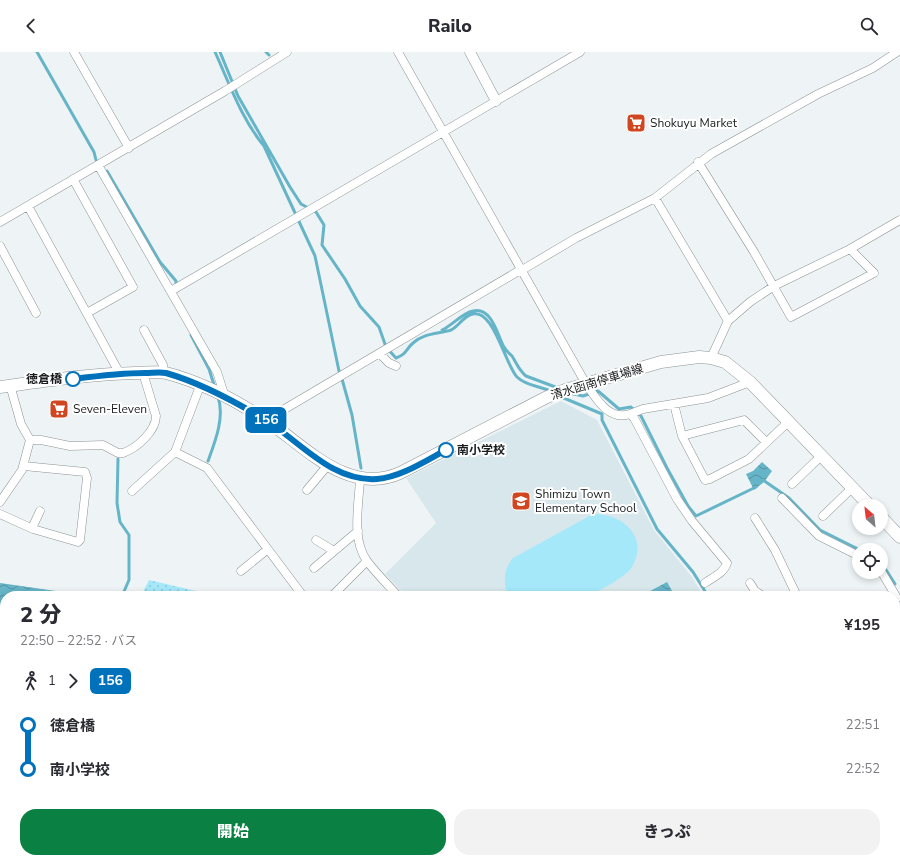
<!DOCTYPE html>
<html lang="ja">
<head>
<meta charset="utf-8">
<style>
  :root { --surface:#fff; --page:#f2f2f3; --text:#2b2b33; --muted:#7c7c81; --accent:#0b8043 }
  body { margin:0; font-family:"Nunito Sans","Noto Sans JP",sans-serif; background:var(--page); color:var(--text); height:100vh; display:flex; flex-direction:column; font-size:15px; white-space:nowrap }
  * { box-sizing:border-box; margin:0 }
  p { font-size:13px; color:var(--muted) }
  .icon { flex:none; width:22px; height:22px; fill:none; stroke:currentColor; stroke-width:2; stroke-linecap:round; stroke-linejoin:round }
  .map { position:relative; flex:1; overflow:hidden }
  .sheet { position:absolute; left:0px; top:539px; width:900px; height:272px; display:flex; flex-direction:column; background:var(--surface); border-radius:16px 16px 0 0; box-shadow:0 2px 6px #0003 }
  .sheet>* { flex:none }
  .badge { padding:0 8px; border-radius:6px; font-size:14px; line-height:26px }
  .needle { width:26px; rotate:332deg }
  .buttons { position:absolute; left:852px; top:447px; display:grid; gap:8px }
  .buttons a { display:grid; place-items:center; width:36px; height:36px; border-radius:50%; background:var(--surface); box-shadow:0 2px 6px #0003; font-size:20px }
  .map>.badge { position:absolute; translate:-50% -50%; box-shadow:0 0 0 2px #fff }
  .legs { display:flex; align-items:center; gap:6px; height:44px; padding:0 20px; font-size:13px }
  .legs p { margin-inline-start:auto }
  .head { display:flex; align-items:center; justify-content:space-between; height:68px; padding:0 20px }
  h1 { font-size:22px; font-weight:800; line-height:30px }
  .action { display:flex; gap:8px; margin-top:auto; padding:8px 20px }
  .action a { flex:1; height:46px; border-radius:16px; background:var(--accent); color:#fff; font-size:16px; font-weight:800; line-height:46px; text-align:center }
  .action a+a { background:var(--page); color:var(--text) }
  ul { padding:0 20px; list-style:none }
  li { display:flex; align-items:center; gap:14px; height:44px; font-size:15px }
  li i { display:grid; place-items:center; width:6px; height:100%; margin:0 5px; background:currentColor }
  li i::after { content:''; width:10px; height:10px; margin:-5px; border:3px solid; border-radius:50%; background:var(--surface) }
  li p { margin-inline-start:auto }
  li:first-child i { background:linear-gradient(#0000 50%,currentColor 0) }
  li:last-child i { background:linear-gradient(currentColor 50%,#0000 0) }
  header { display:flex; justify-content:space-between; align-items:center; height:52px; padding:0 20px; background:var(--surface); font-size:18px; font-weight:800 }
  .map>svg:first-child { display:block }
  .built { fill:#d8e7eb }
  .grass { fill:url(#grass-dots) }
  .pitch { fill:#a5e8f9 }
  .water { fill:url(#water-waves) }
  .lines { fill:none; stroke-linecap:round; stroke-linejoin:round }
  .stream { stroke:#66b4c7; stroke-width:3 }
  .minor-casing { stroke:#8d9394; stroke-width:9 }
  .tertiary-casing { stroke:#8d9394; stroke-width:11 }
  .secondary-casing { stroke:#8d9394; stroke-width:13 }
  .minor { stroke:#fff; stroke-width:8 }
  .tertiary { stroke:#fff; stroke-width:10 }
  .secondary { stroke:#fff; stroke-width:12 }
  .line-1-casing { stroke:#fff; stroke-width:9 }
  .line-1 { stroke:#0072bc; stroke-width:6 }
  .stop-1-dot { fill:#fff; stroke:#0072bc; stroke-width:2 }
  .labels { text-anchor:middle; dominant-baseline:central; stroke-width:4; stroke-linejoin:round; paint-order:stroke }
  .poi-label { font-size:12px; fill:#1a1c1d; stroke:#fff; text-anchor:start }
  .stop-label { font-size:12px; font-weight:bold; fill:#1a1c1d; stroke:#fff; text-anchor:end }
  .street-label { font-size:12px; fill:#1a1c1d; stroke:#fff }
</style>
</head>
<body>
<header><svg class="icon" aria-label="back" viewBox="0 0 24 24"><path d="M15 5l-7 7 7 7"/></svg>Railo<svg class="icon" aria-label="search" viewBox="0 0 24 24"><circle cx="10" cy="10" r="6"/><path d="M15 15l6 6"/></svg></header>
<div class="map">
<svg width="900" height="811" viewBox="0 0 900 811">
  <defs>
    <pattern id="grass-dots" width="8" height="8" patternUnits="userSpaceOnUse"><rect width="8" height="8" fill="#a5e8f9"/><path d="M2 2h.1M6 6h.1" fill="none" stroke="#8dc6d5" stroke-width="1.8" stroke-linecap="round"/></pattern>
    <pattern id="water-waves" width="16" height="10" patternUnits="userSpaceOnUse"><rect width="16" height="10" fill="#66b4c7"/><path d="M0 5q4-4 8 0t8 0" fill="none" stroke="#5392a1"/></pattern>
  </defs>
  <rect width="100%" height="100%" fill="#eef4f6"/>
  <path class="built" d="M561,349l36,19 57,110 38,47 11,18 -297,1 -21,-22 51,-51 -30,-45z"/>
  <path class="grass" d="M149,528l68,16h-76z
    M382,806h180l6,5h-180z"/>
  <path class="pitch" d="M593,462c28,-1 57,22 39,53 -5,9 -34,25 -45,29 -6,2 -15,0 -22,0 -19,0 -38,0 -57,0 -5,-14 -5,-26 5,-38z"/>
  <path class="water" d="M762,410l10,9 -8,11 -10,8 -8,-16 7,-3z
    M667,530l8,14h-34z
    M0,531l77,11 2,2h-74v81l-5,-3z
    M242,806h136l7,5h-136z"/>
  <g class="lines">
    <path class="stream" d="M37,0l57,100 2,8
      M215,0c15,33 26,66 49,94l51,110 24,115
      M220,0l18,44 52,91 11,17 15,8 8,13 -2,20 23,34 15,27 19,21 7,20 10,11c11,-4 9,-8 17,-15 11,-10 25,-9 38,-13 7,-3 11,-12 19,-15 23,-11 35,50 47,62 9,9 23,9 33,14
      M266,0l3,3
      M107,119l53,91 16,19v2
      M442,278c11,-5 20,-17 31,-19 19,-5 25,26 31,36 2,4 5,6 8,9 5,8 7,14 14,20l32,12
      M191,283l18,34 6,19
      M342,327l10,36 9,53
      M569,341l14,3 15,-5 21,18 12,-2 10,9 26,52 21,38 8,10 60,-29
      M559,344l43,18v6l55,109 36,43 15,24
      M118,407l-1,44 3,19 9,13v45l-7,16
      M208,409c7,-19 17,-44 10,-64
      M763,428l26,18 31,32 40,20
      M881,510l14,22
      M848,806l3,5"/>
    <defs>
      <path id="minor" d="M74,0l55,96
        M398,0l188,332c11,16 23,37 44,30l4,4 43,81 15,22 35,42c-3,10 -14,14 -22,20
        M698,110l56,90 37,65 83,-44 -24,-24
        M98,113l119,207 8,25
        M73,127l60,108 -46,26
        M655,146l73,123
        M28,154l92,168
        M0,170l225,-131 62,-39
        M0,194l36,67
        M522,218l54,-32 79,-40 56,-44 107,-60 55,-26 24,-16
        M171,239l409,-239
        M144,278l19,35v8
        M380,302l9,9 7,3
        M711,306l17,-37 22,-19 24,-16 76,-37 50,-29
        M10,333l11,39 9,16h11l29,6 33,-1 15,8h5c14,-5 33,-22 33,-37l-13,-43
        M674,352l8,32
        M630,362l13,-5 65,-11 42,-16
        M266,368l256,-151
        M766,390l-22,-22 -62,16 23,44 5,-1 39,-20 39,-37
        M175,400l32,16 96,128
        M360,427c-1,25 -9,60 7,82 9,12 21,24 31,35
        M792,432l29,-28
        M307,438l21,-25
        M132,439l43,-39 25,-66
        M782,446l37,38 40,20
        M0,450l22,-32 8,-30
        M0,462l33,15 45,13 2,-2 7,-62 -2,-6 -61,-6
        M823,464l29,-28
        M755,466l20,32 22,46
        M32,476l8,-17
        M316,488l18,11
        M314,516l44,-37
        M241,519l27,-22
        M881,519l16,27
        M750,531l5,8 8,5
        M332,544l35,-35
        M895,727l5,-2
        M0,768l5,3
        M54,806l6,5"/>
      <path id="tertiary" d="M470,0l26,49"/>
      <path id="secondary" d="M0,335c45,-6 90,-13 136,-14 9,0 21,-2 30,0 35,9 71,28 101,48 39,26 81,75 133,52l147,-76 18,-7 96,-28 38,-5 12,1 14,4 25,20 120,124
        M881,465l19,20"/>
    </defs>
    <use href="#minor" class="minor-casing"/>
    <use href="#tertiary" class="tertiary-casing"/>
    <use href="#secondary" class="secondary-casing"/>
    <use href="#minor" class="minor"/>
    <use href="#tertiary" class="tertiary"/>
    <use href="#secondary" class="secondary"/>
  </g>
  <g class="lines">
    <defs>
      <path id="line-1" d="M73,327c24,-3 48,-6 72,-6 7,0 15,-1 21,0 35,10 68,28 98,46 36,22 67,63 113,60 24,-2 48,-18 69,-29"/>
    </defs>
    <use href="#line-1" class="line-1-casing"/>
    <use href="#line-1" class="line-1"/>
  </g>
  <defs>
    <symbol id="supermarket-square" viewBox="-11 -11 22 22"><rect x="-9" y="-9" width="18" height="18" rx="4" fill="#cf4620" stroke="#fff"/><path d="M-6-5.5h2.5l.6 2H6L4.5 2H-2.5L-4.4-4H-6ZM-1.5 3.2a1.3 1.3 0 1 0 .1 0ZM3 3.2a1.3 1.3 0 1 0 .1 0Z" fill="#fff"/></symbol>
    <symbol id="school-square" viewBox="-11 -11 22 22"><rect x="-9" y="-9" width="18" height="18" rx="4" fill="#cf4620" stroke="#fff"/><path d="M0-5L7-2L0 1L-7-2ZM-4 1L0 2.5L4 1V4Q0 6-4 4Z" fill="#fff"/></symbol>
  </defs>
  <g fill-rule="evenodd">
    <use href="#supermarket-square" x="625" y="60" width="22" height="22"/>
    <use href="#supermarket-square" x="48" y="346" width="22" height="22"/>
    <use href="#school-square" x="510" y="438" width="22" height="22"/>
  </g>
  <g class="stop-1-dot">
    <circle cx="73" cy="327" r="7"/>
    <circle cx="446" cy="398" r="7"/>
  </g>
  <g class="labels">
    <g class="poi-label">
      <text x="650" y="71">Shokuyu Market</text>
      <text x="73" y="357">Seven-Eleven</text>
      <text x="535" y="442">Shimizu Town<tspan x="535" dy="14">Elementary School</tspan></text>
    </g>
    <g class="stop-label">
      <text x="62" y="327">徳倉橋</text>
      <text x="457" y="398" text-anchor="start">南小学校</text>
    </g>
    <g class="street-label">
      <text transform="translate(597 330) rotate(-17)">清水函南停車場線</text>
    </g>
  </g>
</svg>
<div class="buttons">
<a><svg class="needle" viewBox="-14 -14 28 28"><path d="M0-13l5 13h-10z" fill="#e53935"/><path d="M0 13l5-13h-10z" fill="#7c7c81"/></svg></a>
<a><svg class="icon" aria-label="locate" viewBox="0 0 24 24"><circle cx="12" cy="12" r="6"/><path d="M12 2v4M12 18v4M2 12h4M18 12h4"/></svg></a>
</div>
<b class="badge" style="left:266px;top:368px;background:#0072bc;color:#fff">156</b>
<section class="sheet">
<div class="head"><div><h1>2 分</h1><p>22:50 – 22:52 · バス</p></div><b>¥195</b></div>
<div class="legs"><svg class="icon" aria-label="walk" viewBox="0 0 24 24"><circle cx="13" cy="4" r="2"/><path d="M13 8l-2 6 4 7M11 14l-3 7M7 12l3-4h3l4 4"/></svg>1<svg class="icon" aria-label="forward" viewBox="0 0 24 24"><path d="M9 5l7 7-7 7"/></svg><b class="badge" style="background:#0072bc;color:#fff">156</b></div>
<ul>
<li><i style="color:#0072bc"></i><b>徳倉橋</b><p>22:51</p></li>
<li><i style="color:#0072bc"></i><b>南小学校</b><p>22:52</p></li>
</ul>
<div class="action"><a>開始</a><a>きっぷ</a></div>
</section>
</div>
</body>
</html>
